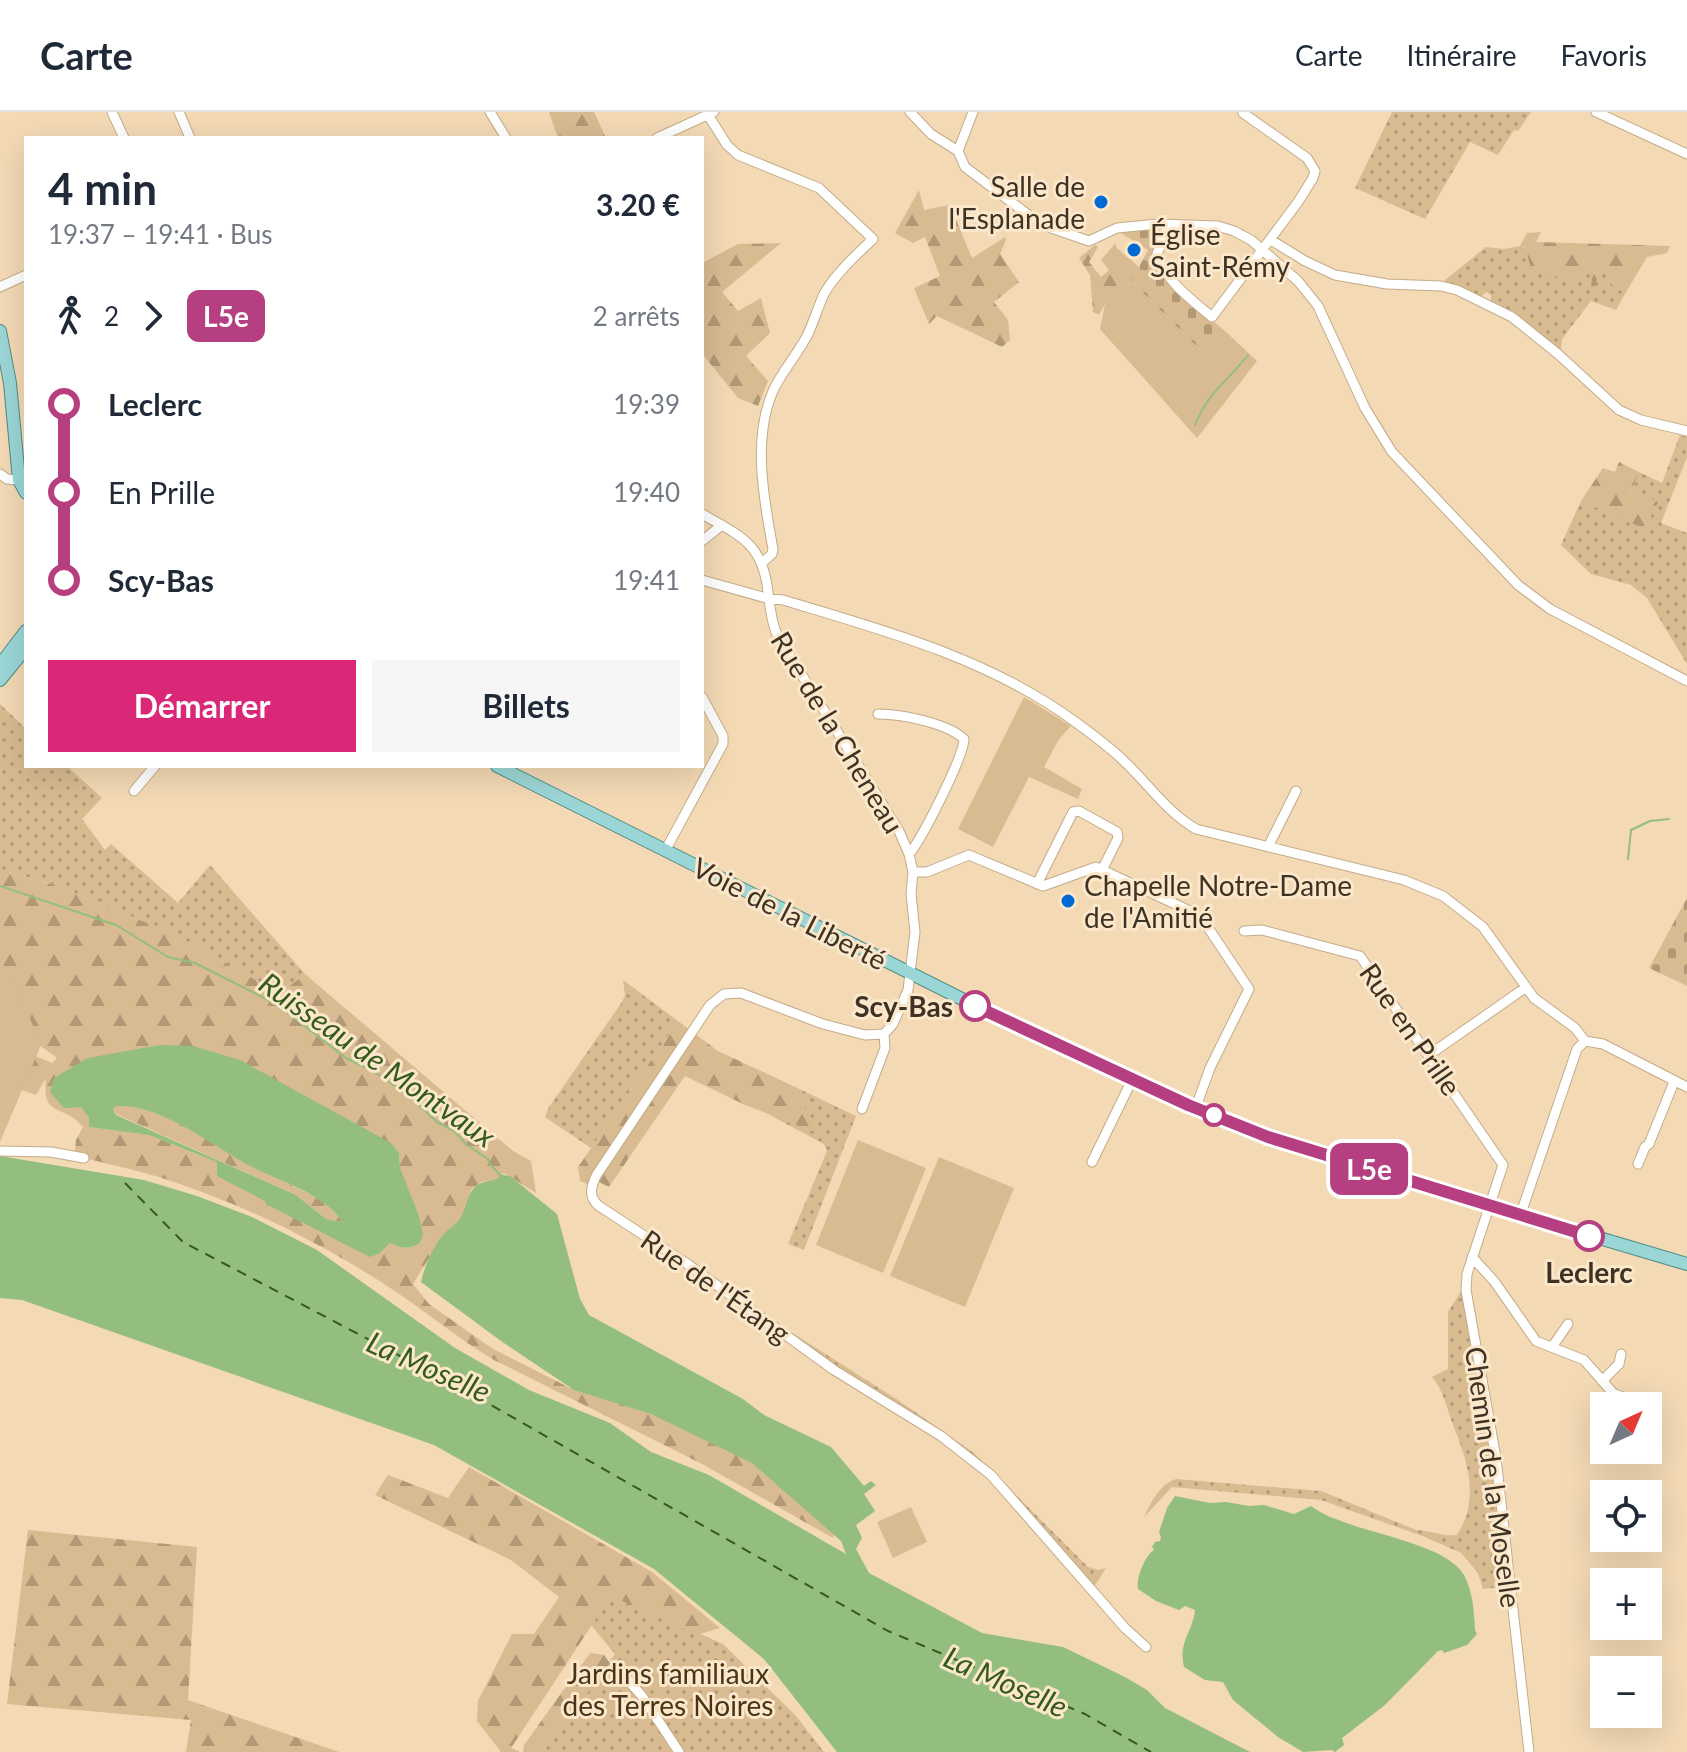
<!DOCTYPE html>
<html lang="fr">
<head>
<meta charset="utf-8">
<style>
  :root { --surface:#fff; --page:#f6f6f7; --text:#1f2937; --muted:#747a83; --line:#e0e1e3; --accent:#db2777 }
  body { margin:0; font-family:Lato,sans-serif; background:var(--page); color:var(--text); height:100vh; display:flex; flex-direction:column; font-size:30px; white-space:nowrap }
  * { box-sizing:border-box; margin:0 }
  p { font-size:26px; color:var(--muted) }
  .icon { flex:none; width:44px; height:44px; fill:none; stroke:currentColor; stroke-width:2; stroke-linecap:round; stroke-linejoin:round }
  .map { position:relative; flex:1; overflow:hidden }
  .side { position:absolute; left:24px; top:24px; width:680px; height:632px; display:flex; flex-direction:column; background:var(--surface); border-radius:0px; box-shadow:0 8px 32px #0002 }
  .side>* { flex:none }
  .badge { padding:0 16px; border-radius:12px; font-size:28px; line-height:52px }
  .needle { width:52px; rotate:44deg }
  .tools { position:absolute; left:1590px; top:1280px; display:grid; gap:16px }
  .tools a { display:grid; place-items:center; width:72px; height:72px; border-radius:0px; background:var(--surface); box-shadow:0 8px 32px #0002; font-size:40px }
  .map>.badge { position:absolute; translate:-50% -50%; box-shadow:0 0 0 4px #fff }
  .legs { display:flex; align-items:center; gap:12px; height:88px; padding:0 24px; font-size:26px }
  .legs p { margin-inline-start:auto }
  .headline { display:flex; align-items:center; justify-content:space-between; height:136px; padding:0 24px }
  h1 { font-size:44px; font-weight:700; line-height:60px }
  .primary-button { display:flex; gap:16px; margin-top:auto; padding:16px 24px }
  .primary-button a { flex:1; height:92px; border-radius:0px; background:var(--accent); color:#fff; font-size:32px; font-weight:700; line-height:92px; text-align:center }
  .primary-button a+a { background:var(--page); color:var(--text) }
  ul { padding:0 24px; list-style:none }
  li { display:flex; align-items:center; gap:28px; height:88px; font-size:30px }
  li i { display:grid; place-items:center; width:12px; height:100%; margin:0 10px; background:currentColor }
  li i::after { content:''; width:20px; height:20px; margin:-10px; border:6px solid; border-radius:50%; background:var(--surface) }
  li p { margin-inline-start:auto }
  li:first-child i { background:linear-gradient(#0000 50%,currentColor 0) }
  li:last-child i { background:linear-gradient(currentColor 50%,#0000 0) }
  header { display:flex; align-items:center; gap:48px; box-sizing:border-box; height:112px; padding:0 40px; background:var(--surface); border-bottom:2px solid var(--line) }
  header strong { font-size:38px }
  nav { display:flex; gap:44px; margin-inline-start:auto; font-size:28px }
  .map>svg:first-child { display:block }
  .grass { fill:url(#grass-dots) }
  .forest { fill:url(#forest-firs); fill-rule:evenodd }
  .cemetery { fill:url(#cemetery-stones) }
  .park { fill:#d9bb91 }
  .water { fill:#93be7e; fill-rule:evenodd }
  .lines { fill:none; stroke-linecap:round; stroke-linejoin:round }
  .stream { stroke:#93be7e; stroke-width:2 }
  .ferry { stroke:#335b1b; stroke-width:2; stroke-dasharray:10 8; stroke-linecap:butt }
  .minor-casing { stroke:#c4ab88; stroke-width:11 }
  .major-casing { stroke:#4f8b86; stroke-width:14 }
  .minor { stroke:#fff; stroke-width:9 }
  .major { stroke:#9bd6d6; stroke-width:12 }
  .line-1-casing { stroke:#fff; stroke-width:18 }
  .line-1 { stroke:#b63f82; stroke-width:12 }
  .poi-dot { fill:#016ad2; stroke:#fce7ca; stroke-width:3 }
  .stop-1-dot { fill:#fff; stroke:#b63f82; stroke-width:4 }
  .labels { text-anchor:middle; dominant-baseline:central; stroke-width:6; stroke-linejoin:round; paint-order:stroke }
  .poi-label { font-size:28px; fill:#3d3324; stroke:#fce7ca; text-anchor:start }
  .street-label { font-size:28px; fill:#3d3324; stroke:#fce7ca }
  .stop-label { font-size:28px; font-weight:bold; fill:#3d3324; stroke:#fce7ca; text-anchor:end }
  .park-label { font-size:28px; fill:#483417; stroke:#fce7ca }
  .water-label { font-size:30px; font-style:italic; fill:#335b1b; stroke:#fce7ca }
</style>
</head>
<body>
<header>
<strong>Carte</strong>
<nav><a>Carte</a><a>Itinéraire</a><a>Favoris</a></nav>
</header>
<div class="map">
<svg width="1687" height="1640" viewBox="0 0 1687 1640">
  <defs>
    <pattern id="grass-dots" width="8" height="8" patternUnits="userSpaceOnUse" patternTransform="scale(2)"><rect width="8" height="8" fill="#d9bb91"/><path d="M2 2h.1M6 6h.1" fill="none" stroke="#b19976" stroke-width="1.8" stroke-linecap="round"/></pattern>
    <pattern id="forest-firs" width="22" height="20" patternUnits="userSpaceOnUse" patternTransform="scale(2)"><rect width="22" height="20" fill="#d9bb91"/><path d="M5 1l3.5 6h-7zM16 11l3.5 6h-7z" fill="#b19976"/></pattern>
    <pattern id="cemetery-stones" width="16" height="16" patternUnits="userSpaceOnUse" patternTransform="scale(2)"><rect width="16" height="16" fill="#d9bb91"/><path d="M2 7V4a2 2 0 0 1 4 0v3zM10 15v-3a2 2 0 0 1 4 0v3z" fill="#b19976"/></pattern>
  </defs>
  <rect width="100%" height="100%" fill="#f3d9b4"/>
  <path class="grass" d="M1392,0h139l-13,19 -4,-1 -16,25 -28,-13 -45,77 -70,-31z
    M1520,134l72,27 2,19 4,-22 7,-5 3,16 17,13 -9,16 -25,-9 -29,38 -1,11 -48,-37 -22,-11v-7l-5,-3 -5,5 -37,-13 1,-4 41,-33 19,2z
    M1680,323l7,2v20l-26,66 26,10v131l-40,-66 -16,-13 -40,-11 -30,-29 20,-44 64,27 -4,-34 -2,4 -9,-4 9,-22 23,11z
    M0,592l26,25v37h41l35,32 -20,21 23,31 6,-6 67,59 32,-38 95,109 -18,14 -19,-1 -96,-54 -118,-48 -54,-16z
    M623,868l55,41 -87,127 -46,-31 4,-10 71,-102 5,-9z
    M791,973l65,31 -52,134 -16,-6 39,-93 -3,-7 -56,-30 51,18 3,-4 -7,-4z
    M1466,1171l45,303 -28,3 -5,-16 -17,-20 -36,-16 -104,-37 -149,-13 -28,30c8,-16 15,-32 32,-38l145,12 95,39c14,0 26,7 41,5 24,-38 10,-75 -5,-113 -6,-17 -9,-32 -20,-45l16,-8v-57z
    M772,1208l126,80 76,53 114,114 10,3 8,-2 -14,22 -102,-115 -49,-39 -107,-66z
    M611,1483l112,49 74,73 27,35h-281l72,-98 -24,-29z"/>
  <path class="forest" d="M549,0h45l12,26h-48z
    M919,78l5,20 26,-5 22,53 33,-21 1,3 -6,14 19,28 -25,20 14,18 2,20 -8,7 -65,-31 -8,8 -15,-36 26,-12 -15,-39 -12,6 -18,-10z
    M1541,120l-5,10 134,4 -3,7 -20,4 -22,37 -17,-13 -3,-15 -7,4 -3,22h-4l1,-19 -22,6 -38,-7 -7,-25 -5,-1 7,-13z
    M781,131l-59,49 16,19 23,-13 9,35 -24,23 22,25 -10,25 -20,-8 -34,-42 -2,1v-94l36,-19z
    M1095,133l3,2 -9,15 12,15 8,-7 -8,-10 7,-8 25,27 -28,25 -6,11 -6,-3 -3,-37 -11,-17z
    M1619,350l20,10 -9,22 9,4 2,-5 17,9 -13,27 -64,-28 22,-33 12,4z
    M0,757l54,16 118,48 96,54 19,1 18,-14 208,177 18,10 5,32 -32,-20 -7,8 -16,1 -10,8 -5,19 -9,16 -13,9 -31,50 16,20 64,45 77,39 70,10 104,41 91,93 -2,6 -129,-73 -210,-105c-40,-24 -76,-55 -116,-80 -66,-41 -136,-76 -210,-100 -27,-9 -56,-15 -84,-22l-9,-7 1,-11 7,-13c-19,-24 -42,-8 -37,-49l-10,17 -23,-8 15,-34 24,10 5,-5 -18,-13 -39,-63zM160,933l239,108 1,15 19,76c-11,5 -17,5 -29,-1l-10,10 -162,-77 -1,-14 -68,-27 -60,-8v-9l-8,-12 49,-54z
    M678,909l40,30 73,34 24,39 8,4 -4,5 -7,-2 -67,-26 -60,-29 -76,111 -14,-7 -3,6 -12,-5 -2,-14z
    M116,994c49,-2 96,41 139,62 30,16 67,25 88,54l-17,-3 -30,-24 -180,-81 -3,-4z
    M469,1355l183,105 68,56 -23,7 -86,-39 -100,152 9,4h-19l-24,-31 1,-20 34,-67h22l25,-37 -48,-37 -136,-65 13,-20 60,23z
    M28,1418l169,17 -9,153 151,52h-153l5,-32 -184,-16z
    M590,1541l14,2 6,8 -67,89h-20l1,-7z"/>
  <path class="cemetery" d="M1156,117c8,9 1,20 -5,29l8,7 14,22 53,45 -21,23 -74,-74 1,-2 -24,-27 7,-9 2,5 22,19 9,-17 -27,-17z
    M1687,786v88l-38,-18z"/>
  <path class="park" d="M1131,169l73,73 22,-22 31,29 -60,77 -97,-109 5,-25z
    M1024,585l47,29 -12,13 -15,28 38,22 -4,10 -49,-22 -36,70 -35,-18z
    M15,870l26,63 -41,97v-159z
    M858,1028l68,28 -43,105 -67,-28z
    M939,1045l75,31 -49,119 -75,-31z
    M911,1395l16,35 -34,16 -16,-36z"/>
  <path class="water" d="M160,933l33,1 47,14 151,83 8,10 1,15 19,48 4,19 -4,9c-11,5 -17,5 -29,-1l-10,10 -10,4 -104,-53 -1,-3 -48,-25v-14l-68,-27 -60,-8v-9l-8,-11 -17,1 -14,-16 4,-14 34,-20zM116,994c47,-2 97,41 138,62 30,15 68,25 89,54l-17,-3 -30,-24 -180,-80 -3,-5z
    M0,1044l144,24 53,16 55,21 65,33 138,98 74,42 81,33 41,29 58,23 137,79 -5,-13 -89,-78 -101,-49 -77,-24 -73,-49 -80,-59c4,-17 11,-33 22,-47 6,-7 13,-9 18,-18 5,-9 6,-22 13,-29 8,-9 19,-4 28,-13l8,1 47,38 23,85 9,16 154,84 21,16 67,32 33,39 7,-5 5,4 -12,9 11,17 -19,14 6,13 -6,11 13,24 113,60 81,14 62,30 22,13 18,18 85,44h-413l-73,-93 -110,-90 -220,-124 -412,-145 -22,-2z
    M1175,1384l35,7 16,-1 23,4 15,-1 30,9 17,-8c35,27 132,33 153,69 9,17 10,37 11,55l2,4 -10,11 -23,8 -2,-3 -4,1 -53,54 -43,33 2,7 -9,7 -3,-2 -29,2 -25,-15 -45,-37 -10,-18 -18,-2 -21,-13c-6,-26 9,-35 11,-57l-10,-4 -6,4 -23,-9 -18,-12c-2,-13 8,-34 16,-39l-2,-3 3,-5 5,-1 1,-4 -2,-5 8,-24z"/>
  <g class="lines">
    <path class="stream" d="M1195,313c13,-33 33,-44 53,-70
      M1628,747l3,-29 19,-9 19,-2
      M0,774l116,39 52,32 27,6 81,41 70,54 29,14 39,28 23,22 17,9 13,14 21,14 2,5 12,13"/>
    <path class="ferry" d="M125,1071l58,59 280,147 425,242 197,83 66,38"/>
    <defs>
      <path id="minor" d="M112,0l12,26
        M179,0l11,26
        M490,0l16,26
        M910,0l21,22 27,17
        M973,0l-15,39 7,16 66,50 20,11 38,13 28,-13 41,-4 60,2 16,5 17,9 47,41 20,25 47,102 27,44 126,133 32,24 137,72
        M1596,0l91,42
        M708,3l19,30 11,10 81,33 54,51c-17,16 -37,34 -49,55 -6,13 -10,27 -16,40 -10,20 -26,37 -35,57 -21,48 -9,109 0,158l-1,5 -9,8
        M657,26l57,-26
        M1168,114l-11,28c10,29 33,44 55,63l86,-115 15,-24 2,-7 -8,-13 -64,-45
        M1271,128l34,21 30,14 52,9 54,2 16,4 55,27 46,37 61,56 22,10 46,11
        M0,175l26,-12
        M0,362l7,5 12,1
        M702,402c39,22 61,30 66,78 2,15 3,29 9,43l122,196 10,23 4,18 -2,22 4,38 -7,58 -15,34 -9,10
        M702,429l20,-16
        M702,468l64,18 17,2c100,30 205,58 291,121 18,13 36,26 52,42 23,22 42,50 70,66l208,51 39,16 40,31 51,71 41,30 10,13 18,3 84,43
        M878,602c23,0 69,9 86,25 0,17 -42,100 -55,115
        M134,679l21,-25
        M1268,735l28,-56
        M665,739l58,-107v-8l-21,-39
        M913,760h14l42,-17 74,31 53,-19 94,44
        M1037,772l36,-72 6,-1 38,21 1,6 -16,32
        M1244,819l18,-1 98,26 143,209 -36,109 -1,16 30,168 33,294
        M884,922l-19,1 -42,-11 -82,-31 -17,1 -14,11 -114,171c-5,11 -8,21 3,30l87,57 148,107 107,66 50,39 134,153 21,19
        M1429,943l96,-67
        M1196,995l14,-39 39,-79 -42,-63
        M862,997l23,-61 -1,-14
        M0,1039l51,1 33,6
        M1092,1050l41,-84
        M1638,1052l7,-17 4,-3 25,-62
        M1520,1104l57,-167 8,-8
        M1472,1145l22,24 42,60 48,19 29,33 30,13
        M1552,1235l16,-23
        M1602,1269l17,-17 2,-10
        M617,1556l25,28 37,56"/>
      <path id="major" d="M0,219l10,52 9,97 7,13
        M0,553l26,-34
        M0,568l26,-32
        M497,654l479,240 245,113 47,18 92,30 327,97"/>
    </defs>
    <use href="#minor" class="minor-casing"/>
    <use href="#major" class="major-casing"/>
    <use href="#minor" class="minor"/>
    <use href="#major" class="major"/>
  </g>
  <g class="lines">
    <defs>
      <path id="line-1" d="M975,894l213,99 80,32 321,99"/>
    </defs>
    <use href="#line-1" class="line-1-casing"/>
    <use href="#line-1" class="line-1"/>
  </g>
  <g class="poi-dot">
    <circle cx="1101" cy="90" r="8"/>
    <circle cx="1134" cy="138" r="8"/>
    <circle cx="1068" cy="789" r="8"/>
  </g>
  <g class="stop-1-dot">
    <circle cx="975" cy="894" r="14"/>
    <circle cx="1214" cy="1003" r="10"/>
    <circle cx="1589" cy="1124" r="14"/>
  </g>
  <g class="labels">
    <g class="poi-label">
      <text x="1085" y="74" text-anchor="end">Salle de<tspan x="1085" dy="32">l'Esplanade</tspan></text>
      <text x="1150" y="122">Église<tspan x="1150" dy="32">Saint-Rémy</tspan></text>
      <text x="1084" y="773">Chapelle Notre-Dame<tspan x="1084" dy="32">de l'Amitié</tspan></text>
    </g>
    <g class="street-label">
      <text transform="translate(838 620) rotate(59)">Rue de la Cheneau</text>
      <text transform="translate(790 801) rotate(27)">Voie de la Liberté</text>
      <text transform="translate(1411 917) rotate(55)">Rue en Prille</text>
      <text transform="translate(716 1174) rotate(35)">Rue de l'Étang</text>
      <text transform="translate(1494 1365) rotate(82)">Chemin de la Moselle</text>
    </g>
    <g class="stop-label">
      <text x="953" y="894">Scy-Bas</text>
      <text x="1589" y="1160" text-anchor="middle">Leclerc</text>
    </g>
    <g class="park-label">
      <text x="668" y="1561">Jardins familiaux<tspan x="668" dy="32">des Terres Noires</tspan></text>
    </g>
    <g class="water-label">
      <text transform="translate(378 947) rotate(35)">Ruisseau de Montvaux</text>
      <text transform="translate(429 1254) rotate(24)">La Moselle</text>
      <text transform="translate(1006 1569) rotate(24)">La Moselle</text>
    </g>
  </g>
</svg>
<div class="tools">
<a><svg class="needle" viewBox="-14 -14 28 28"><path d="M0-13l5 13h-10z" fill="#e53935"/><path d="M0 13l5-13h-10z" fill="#747a83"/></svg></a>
<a><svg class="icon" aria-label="locate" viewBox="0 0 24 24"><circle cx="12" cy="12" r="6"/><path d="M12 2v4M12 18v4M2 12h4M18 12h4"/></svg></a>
<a>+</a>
<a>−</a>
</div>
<b class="badge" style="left:1369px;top:1057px;background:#b63f82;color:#fff">L5e</b>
<section class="side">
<div class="headline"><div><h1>4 min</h1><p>19:37 – 19:41 · Bus</p></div><b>3.20 €</b></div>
<div class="legs"><svg class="icon" aria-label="walk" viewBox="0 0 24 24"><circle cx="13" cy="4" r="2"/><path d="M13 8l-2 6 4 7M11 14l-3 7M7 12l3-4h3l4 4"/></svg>2<svg class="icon" aria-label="forward" viewBox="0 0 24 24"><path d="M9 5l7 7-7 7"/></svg><b class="badge" style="background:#b63f82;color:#fff">L5e</b><p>2 arrêts</p></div>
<ul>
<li><i style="color:#b63f82"></i><b>Leclerc</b><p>19:39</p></li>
<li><i style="color:#b63f82"></i><span>En Prille</span><p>19:40</p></li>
<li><i style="color:#b63f82"></i><b>Scy-Bas</b><p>19:41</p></li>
</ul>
<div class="primary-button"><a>Démarrer</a><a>Billets</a></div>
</section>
</div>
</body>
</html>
